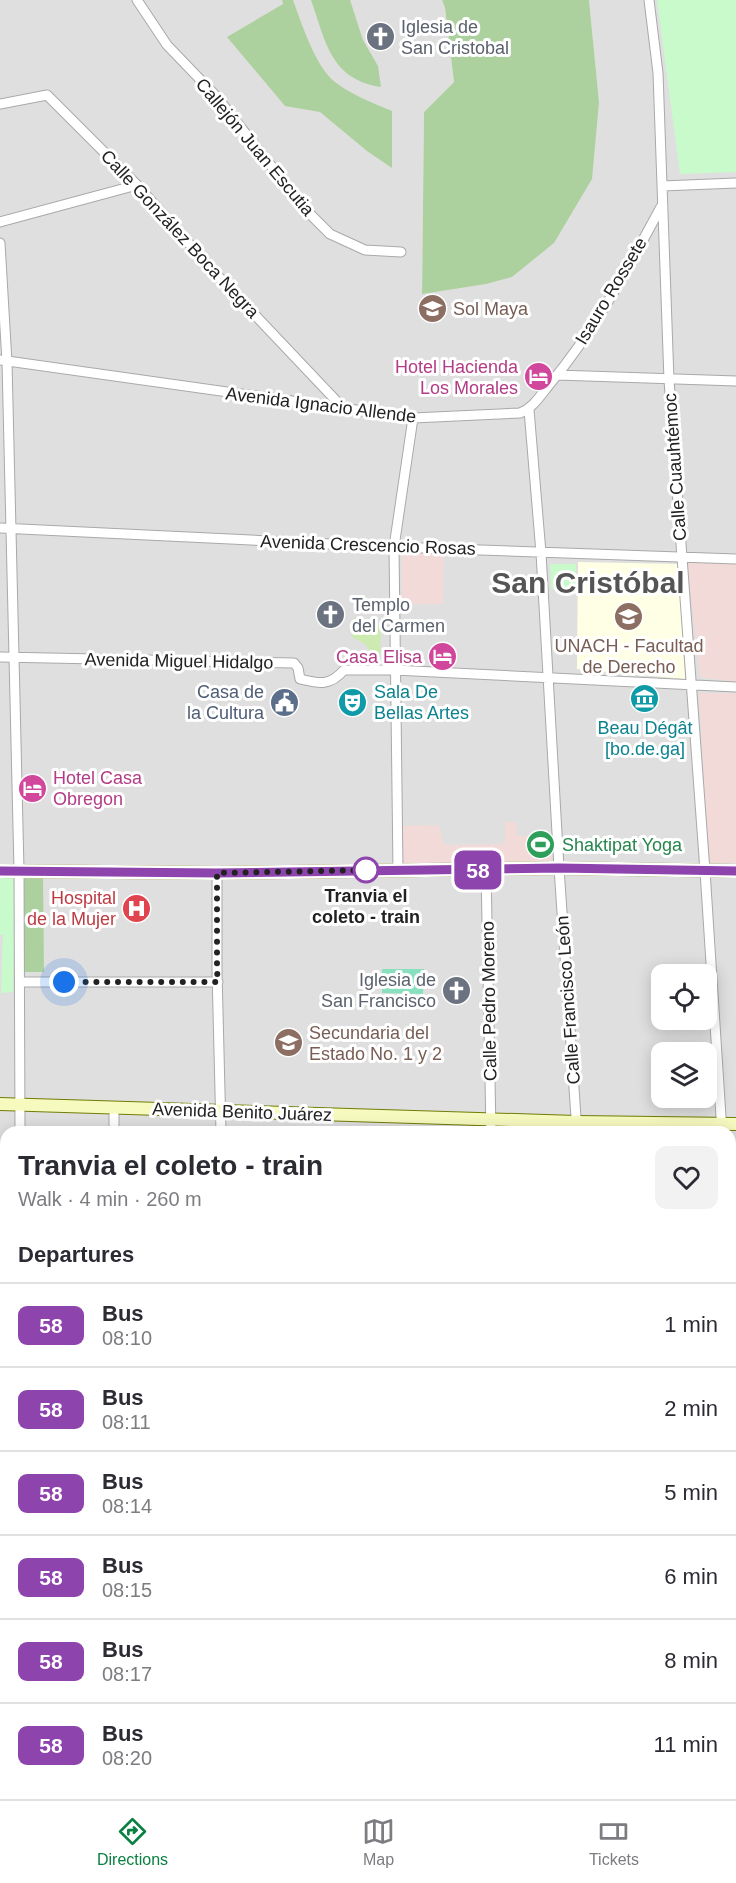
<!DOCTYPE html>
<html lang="en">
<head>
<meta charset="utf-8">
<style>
  :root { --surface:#fff; --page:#f2f2f3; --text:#2b2b33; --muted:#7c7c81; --line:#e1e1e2; --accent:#0b8043 }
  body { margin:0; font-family:Helvetica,sans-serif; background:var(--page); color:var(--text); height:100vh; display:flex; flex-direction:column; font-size:22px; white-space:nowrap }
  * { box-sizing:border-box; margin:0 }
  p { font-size:20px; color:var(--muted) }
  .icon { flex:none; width:33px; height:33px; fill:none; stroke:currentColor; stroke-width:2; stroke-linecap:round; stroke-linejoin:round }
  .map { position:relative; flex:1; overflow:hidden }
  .side { position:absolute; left:0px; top:1126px; width:736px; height:674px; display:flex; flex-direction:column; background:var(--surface); border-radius:18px 18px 0 0; box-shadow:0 3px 15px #0003 }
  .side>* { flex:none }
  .badge { padding:0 12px; border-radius:9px; font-size:21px; line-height:39px }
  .tools { position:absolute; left:651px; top:964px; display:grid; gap:12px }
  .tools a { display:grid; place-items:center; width:66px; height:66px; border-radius:12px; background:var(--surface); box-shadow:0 3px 15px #0003; font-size:30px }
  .you { position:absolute; width:30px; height:30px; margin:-15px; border:4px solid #fff; border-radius:50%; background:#1a73e8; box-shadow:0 0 0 9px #1a73e833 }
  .map>.badge { position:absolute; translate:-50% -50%; box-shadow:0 0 0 3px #fff }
  h2 { padding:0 18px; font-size:22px; line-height:54px }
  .round { display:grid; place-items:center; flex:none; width:63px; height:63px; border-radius:12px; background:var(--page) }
  .overview { display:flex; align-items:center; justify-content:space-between; height:102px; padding:0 18px }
  h1 { font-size:28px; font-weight:700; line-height:45px }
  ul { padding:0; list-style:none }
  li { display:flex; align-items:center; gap:18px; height:84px; padding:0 18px; border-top:2px solid var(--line) }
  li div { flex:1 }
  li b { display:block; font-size:22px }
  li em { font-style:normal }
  li .badge { min-width:66px; font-weight:700; text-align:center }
  .dock { display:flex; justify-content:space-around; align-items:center; height:84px; border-top:2px solid var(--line); background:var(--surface); font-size:16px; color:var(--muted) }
  .dock a { display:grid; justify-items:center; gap:3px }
  .dock .current { color:var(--accent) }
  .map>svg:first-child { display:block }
  .residential { fill:#e0dfdf; fill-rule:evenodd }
  .commercial { fill:#f2dad9 }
  .education { fill:#ffffe5 }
  .grass { fill:#cdebb0 }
  .forest { fill:#add19e }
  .park { fill:#c8facc }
  .pitch { fill:#88e0be }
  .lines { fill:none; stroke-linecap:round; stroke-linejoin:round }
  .street-casing { stroke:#a9a9a9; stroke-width:11 }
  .secondary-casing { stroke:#707d05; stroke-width:14 }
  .street { stroke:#fff; stroke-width:9 }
  .secondary { stroke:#f7fabf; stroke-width:12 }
  .line-casing { stroke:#fff; stroke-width:14 }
  .line { stroke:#8e44ad; stroke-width:9 }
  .walk { stroke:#222; stroke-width:6; stroke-dasharray:0 10.8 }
  .stop-dot { fill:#fff; stroke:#8e44ad; stroke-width:3 }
  .labels { text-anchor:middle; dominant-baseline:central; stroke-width:6; stroke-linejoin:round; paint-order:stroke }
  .worship-label { font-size:18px; fill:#5b616d; stroke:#fff; text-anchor:start }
  .street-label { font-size:18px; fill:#222; stroke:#fff }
  .education-label { font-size:18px; fill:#785e54; stroke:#fff; text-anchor:start }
  .hotel-label { font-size:18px; fill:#b23c85; stroke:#fff; text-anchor:end }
  .service-label { font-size:18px; fill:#4e5e75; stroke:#fff; text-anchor:end }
  .culture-label { font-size:18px; fill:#0d838f; stroke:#fff; text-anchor:start }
  .leisure-label { font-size:18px; fill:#27864d; stroke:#fff; text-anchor:start }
  .stop-label { font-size:18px; font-weight:bold; fill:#222; stroke:#fff }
  .health-label { font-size:18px; fill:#be3a42; stroke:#fff; text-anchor:end }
  .town-label { font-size:30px; font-weight:bold; fill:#555; stroke:#fff }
</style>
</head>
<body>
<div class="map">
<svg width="736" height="1799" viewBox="0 0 736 1799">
  <rect width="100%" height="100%" fill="#f2efe9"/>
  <path class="residential" d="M0,0h442l3,8 9,74 -30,30 -2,181 177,-191 -10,-102h147v1799h-736zM662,975h44v45h-44zM662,1053h44v45h-44zM6,1132h724v662h-724z"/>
  <path class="commercial" d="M402,551l42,1 -1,52h-41z
    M687,562l49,1v119l-36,-5z
    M699,693h37v170h-28z
    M505,822h11l1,14h34v26l-148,3 -1,-39 36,-1 7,20 60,-1z"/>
  <path class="education" d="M578,562l101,2 6,115 -108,-10z"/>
  <path class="grass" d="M353,618l28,8 -1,31 -13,-9v-3l-15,-8z"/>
  <path class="forest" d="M282,0h11c8,22 23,68 42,82 17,13 38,21 57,29v57l-25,-17 -47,-39 -35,-6 -58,-69 56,-33z
    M311,0h39l13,40 15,26 3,21c-51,-8 -55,-45 -70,-87z
    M442,0h147l10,102 -7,77 -38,64 -42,34 -26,7 -64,10 2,-182 30,-30 -9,-74z
    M43,873l1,99h-22l-1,-95z"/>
  <path class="park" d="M657,0h79v172l-56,2z
    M550,564h26v25h-25z
    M15,875l-2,117 -12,1 2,-58h-3v-59z"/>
  <path class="pitch" d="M382,969h42l-1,25 -41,-1z"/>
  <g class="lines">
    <defs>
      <path id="street" d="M137,0l30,45 49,51 90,114 24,24 35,16 36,2
        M649,0l9,73 11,307 36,491 17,261
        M0,104l47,-9 90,90 81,91 127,134
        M662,186l74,-3
        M0,222l137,-37
        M0,243l7,119 7,295 5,213 1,262
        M0,360l413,58 107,-5c13,-5 20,-17 29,-28 46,-55 78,-115 112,-178
        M557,375l179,6
        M529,410l12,143 18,315 18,264
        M0,528l394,19 342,12
        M0,657l294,6 4,5 2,11c20,5 30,7 44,-9h50l342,17
        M398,870l-4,-323 19,-129
        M486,870l5,262
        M217,873v98l4,161
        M20,982h198
        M114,1108v24
        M0,1275h6
        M730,1285l6,1
        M730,1295l6,157
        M0,1539h6
        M730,1636l6,-1
        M616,1794v5
        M5,1799l1,-61
        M225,1799v-5
        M417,1799v-5"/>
      <path id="secondary" d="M0,871l217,2 342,-5 177,3
        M0,1104l576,18 160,2"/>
    </defs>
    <use href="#street" class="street-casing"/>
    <use href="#secondary" class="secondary-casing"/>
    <use href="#street" class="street"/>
    <use href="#secondary" class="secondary"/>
  </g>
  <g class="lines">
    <defs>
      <path id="line" d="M0,871l217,2 342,-5 177,3"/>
    </defs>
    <use href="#line" class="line-casing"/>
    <use href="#line" class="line"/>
    <path class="walk" d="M64,982h154l-1,-11v-98l157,-3h-8"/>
  </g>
  <defs>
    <symbol id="church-disc" viewBox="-11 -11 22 22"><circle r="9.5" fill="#6b7280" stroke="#fff"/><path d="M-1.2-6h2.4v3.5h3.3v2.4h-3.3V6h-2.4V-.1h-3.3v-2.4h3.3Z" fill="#fff"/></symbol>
    <symbol id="school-disc" viewBox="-11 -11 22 22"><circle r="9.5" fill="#8d6e63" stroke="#fff"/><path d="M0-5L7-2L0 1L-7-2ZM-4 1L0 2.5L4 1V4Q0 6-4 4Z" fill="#fff"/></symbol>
    <symbol id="hotel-disc" viewBox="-11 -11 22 22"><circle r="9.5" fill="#d1479c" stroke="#fff"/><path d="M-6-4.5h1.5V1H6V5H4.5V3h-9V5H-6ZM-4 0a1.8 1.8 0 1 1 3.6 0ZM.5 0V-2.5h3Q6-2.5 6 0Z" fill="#fff"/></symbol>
    <symbol id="university-disc" viewBox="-11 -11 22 22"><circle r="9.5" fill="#8d6e63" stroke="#fff"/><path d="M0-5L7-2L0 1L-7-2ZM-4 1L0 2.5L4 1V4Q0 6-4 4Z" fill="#fff"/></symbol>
    <symbol id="museum-disc" viewBox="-11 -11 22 22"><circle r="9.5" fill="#0f9aa8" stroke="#fff"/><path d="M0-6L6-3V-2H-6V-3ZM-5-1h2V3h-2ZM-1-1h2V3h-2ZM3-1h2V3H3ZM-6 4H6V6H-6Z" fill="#fff"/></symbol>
    <symbol id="civic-disc" viewBox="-11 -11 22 22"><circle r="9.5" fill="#5c6f8a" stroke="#fff"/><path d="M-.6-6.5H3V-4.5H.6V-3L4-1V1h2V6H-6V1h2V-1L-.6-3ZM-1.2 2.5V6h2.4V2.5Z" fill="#fff"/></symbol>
    <symbol id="theatre-disc" viewBox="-11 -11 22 22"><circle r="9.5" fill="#0f9aa8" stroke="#fff"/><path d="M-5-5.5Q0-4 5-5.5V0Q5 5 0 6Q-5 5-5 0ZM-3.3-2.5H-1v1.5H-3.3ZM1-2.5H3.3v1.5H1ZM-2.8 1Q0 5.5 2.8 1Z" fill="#fff"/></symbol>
    <symbol id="stadium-disc" viewBox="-11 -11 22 22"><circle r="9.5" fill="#2e9e5b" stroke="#fff"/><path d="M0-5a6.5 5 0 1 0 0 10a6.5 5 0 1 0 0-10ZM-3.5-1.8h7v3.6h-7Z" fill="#fff"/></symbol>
    <symbol id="hospital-disc" viewBox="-11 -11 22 22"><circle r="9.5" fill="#e0444e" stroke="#fff"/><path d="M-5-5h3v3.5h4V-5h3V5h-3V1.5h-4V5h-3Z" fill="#fff"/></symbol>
  </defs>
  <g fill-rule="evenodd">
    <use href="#church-disc" x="364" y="20" width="33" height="33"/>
    <use href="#school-disc" x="416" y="292" width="33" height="33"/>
    <use href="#hotel-disc" x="522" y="360" width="33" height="33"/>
    <use href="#church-disc" x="314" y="598" width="33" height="33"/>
    <use href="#university-disc" x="612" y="600" width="33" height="33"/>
    <use href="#hotel-disc" x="426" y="640" width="33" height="33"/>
    <use href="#museum-disc" x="628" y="682" width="33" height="33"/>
    <use href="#civic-disc" x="268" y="686" width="33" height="33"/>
    <use href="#theatre-disc" x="336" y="686" width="33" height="33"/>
    <use href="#hotel-disc" x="16" y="772" width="33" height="33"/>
    <use href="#stadium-disc" x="524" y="828" width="33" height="33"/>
    <use href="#hospital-disc" x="120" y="892" width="33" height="33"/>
    <use href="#church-disc" x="440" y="974" width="33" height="33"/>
    <use href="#school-disc" x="272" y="1026" width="33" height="33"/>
  </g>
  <circle class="stop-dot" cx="366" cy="870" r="12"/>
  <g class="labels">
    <g class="worship-label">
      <text x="401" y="27">Iglesia de<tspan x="401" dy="21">San Cristobal</tspan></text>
      <text x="352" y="605">Templo<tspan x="352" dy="21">del Carmen</tspan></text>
      <text x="436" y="980" text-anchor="end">Iglesia de<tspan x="436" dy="21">San Francisco</tspan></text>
    </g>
    <g class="street-label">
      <text transform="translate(255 147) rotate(50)">Callejón Juan Escutia</text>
      <text transform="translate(180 234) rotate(47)">Calle González Boca Negra</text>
      <text transform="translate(611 291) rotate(-59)">Isauro Rossete</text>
      <text transform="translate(321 405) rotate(7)">Avenida Ignacio Allende</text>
      <text transform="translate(675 467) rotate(-94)">Calle Cuauhtémoc</text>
      <text transform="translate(368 545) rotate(2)">Avenida Crescencio Rosas</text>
      <text transform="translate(179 661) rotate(1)">Avenida Miguel Hidalgo</text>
      <text transform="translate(568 1000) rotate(-94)">Calle Francisco León</text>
      <text transform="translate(489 1001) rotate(-91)">Calle Pedro Moreno</text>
      <text transform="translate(242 1112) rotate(2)">Avenida Benito Juárez</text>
    </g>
    <g class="education-label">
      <text x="453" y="309">Sol Maya</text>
      <text x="629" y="646" text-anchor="middle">UNACH - Facultad<tspan x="629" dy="21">de Derecho</tspan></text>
      <text x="309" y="1033">Secundaria del<tspan x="309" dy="21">Estado No. 1 y 2</tspan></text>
    </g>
    <g class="hotel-label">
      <text x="518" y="367">Hotel Hacienda<tspan x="518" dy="21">Los Morales</tspan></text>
      <text x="422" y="657">Casa Elisa</text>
      <text x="53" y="778" text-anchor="start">Hotel Casa<tspan x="53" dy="21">Obregon</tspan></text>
    </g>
    <g class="service-label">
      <text x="264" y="692">Casa de<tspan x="264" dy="21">la Cultura</tspan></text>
    </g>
    <g class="culture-label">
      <text x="374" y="692">Sala De<tspan x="374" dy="21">Bellas Artes</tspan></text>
      <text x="645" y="728" text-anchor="middle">Beau Dégât<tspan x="645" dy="21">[bo.de.ga]</tspan></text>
    </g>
    <g class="leisure-label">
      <text x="562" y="845">Shaktipat Yoga</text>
    </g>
    <g class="stop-label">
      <text x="366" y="896">Tranvia el<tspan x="366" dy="21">coleto - train</tspan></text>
    </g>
    <g class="health-label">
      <text x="116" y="898">Hospital<tspan x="116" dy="21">de la Mujer</tspan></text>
    </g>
    <g class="town-label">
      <text x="588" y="582">San Cristóbal</text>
    </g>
  </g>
</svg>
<div class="tools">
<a><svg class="icon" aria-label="locate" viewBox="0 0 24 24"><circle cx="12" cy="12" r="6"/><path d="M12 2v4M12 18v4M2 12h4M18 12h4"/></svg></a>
<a><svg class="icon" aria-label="layers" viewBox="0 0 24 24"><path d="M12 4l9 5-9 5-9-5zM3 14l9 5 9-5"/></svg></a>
</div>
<div class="you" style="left:64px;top:982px"></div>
<b class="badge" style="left:478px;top:870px;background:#8e44ad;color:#fff">58</b>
<section class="side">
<div class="overview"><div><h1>Tranvia el coleto - train</h1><p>Walk · 4 min · 260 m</p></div><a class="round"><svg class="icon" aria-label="heart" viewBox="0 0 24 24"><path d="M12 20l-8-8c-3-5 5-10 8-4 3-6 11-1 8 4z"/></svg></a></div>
<h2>Departures</h2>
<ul>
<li><span class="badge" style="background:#8e44ad;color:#fff">58</span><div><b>Bus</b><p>08:10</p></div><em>1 min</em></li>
<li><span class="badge" style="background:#8e44ad;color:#fff">58</span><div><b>Bus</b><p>08:11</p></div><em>2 min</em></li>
<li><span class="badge" style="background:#8e44ad;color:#fff">58</span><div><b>Bus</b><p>08:14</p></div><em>5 min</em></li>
<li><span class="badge" style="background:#8e44ad;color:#fff">58</span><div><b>Bus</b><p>08:15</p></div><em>6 min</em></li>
<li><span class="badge" style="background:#8e44ad;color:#fff">58</span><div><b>Bus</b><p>08:17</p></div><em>8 min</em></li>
<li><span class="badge" style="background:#8e44ad;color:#fff">58</span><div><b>Bus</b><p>08:20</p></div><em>11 min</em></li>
</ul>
</section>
</div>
<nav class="dock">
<a class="current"><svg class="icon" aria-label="directions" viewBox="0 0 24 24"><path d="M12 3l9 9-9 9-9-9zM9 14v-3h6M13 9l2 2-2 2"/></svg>Directions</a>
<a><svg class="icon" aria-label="map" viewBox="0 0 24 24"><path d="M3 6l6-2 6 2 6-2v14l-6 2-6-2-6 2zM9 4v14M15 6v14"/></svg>Map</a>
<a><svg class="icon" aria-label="tickets" viewBox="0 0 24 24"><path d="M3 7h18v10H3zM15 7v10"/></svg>Tickets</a>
</nav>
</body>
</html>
